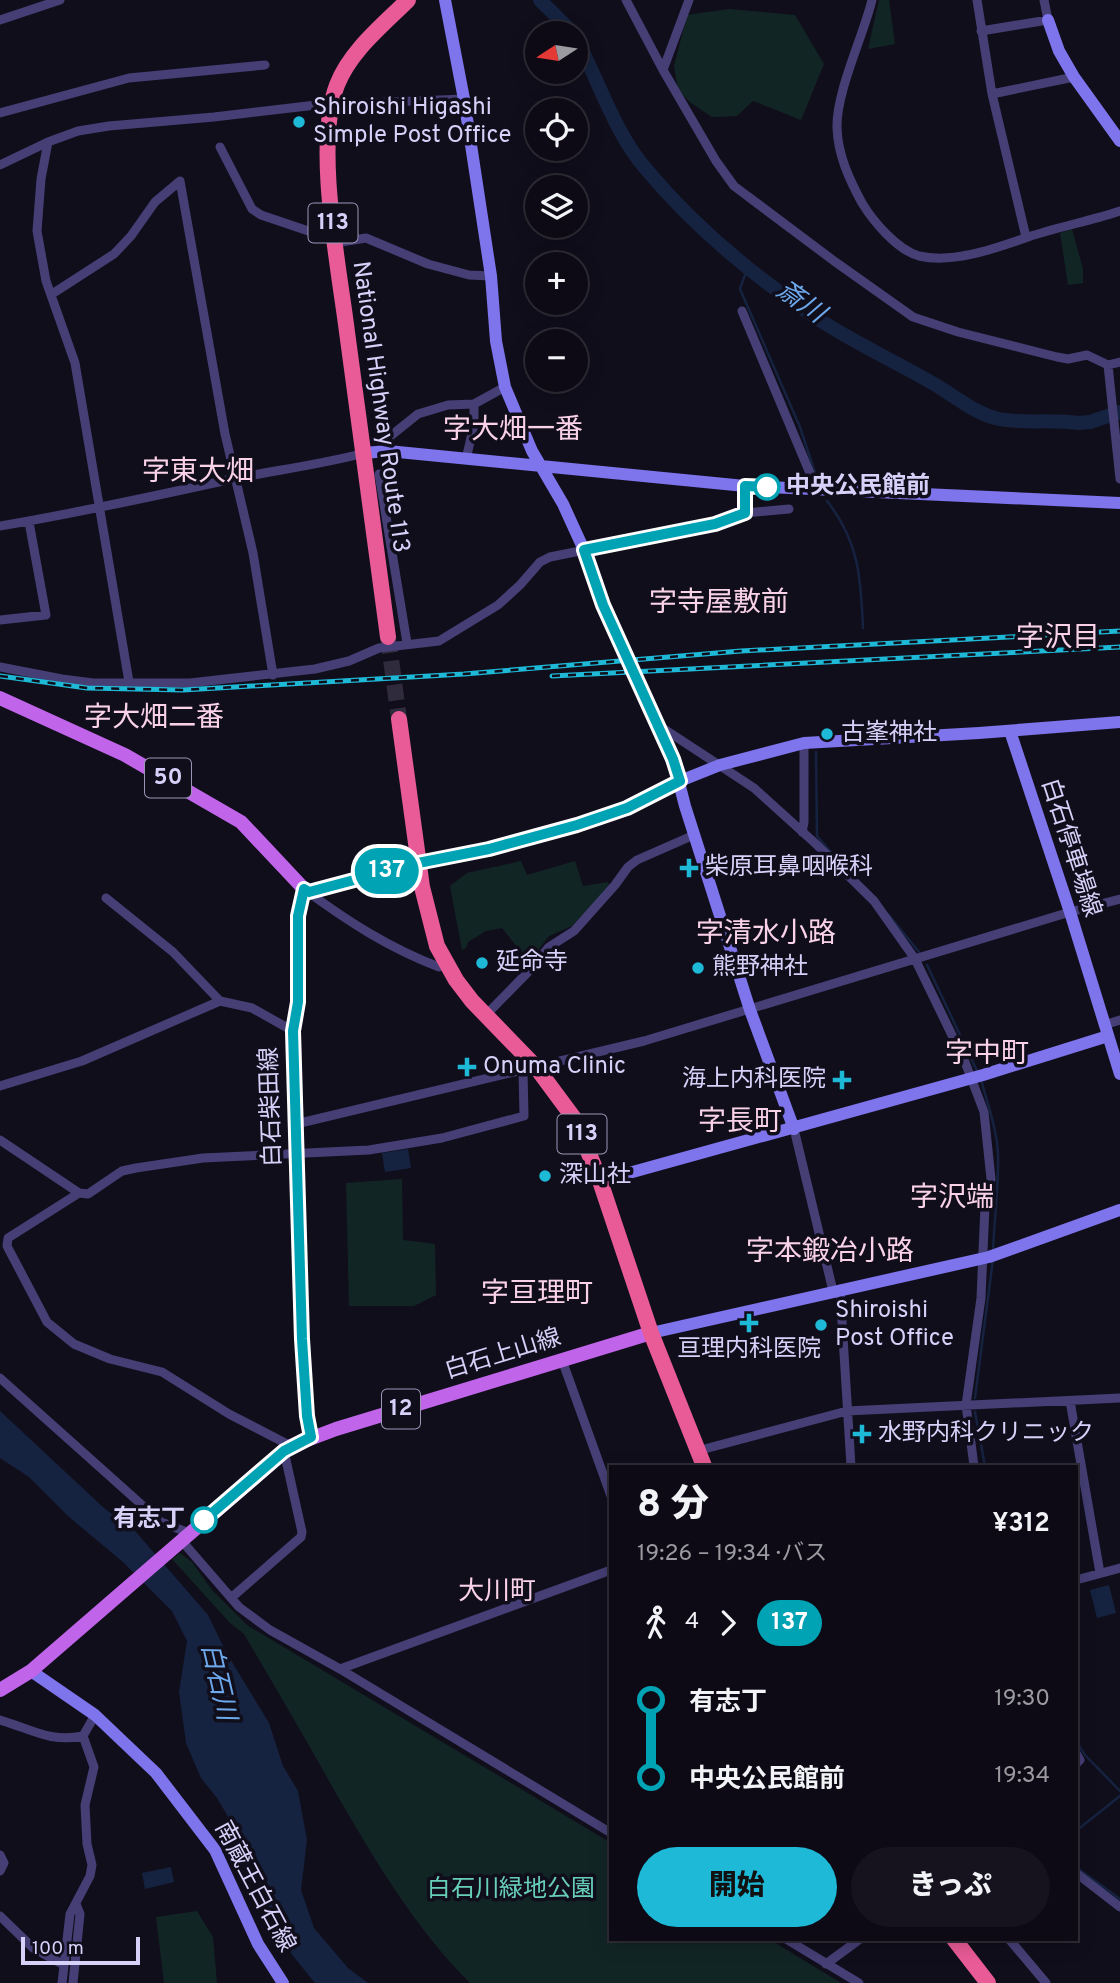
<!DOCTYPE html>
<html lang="ja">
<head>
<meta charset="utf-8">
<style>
  :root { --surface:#0d0a15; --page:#16131e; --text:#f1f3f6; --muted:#9a9aa0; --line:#2d2b34; --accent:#1eb9d7 }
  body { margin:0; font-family:Overpass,"Noto Sans JP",sans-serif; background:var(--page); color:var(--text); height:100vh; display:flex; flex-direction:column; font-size:26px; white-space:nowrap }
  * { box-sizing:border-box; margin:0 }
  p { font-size:23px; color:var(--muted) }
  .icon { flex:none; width:38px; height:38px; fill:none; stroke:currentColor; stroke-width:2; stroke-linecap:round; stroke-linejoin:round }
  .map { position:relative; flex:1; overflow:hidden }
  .panel { position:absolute; left:609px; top:1465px; width:469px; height:476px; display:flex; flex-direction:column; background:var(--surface); border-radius:0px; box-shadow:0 4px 18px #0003,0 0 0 2px var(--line) }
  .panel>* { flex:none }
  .badge { padding:0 14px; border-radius:23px; font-size:24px; line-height:46px }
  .needle { width:46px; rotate:258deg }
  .buttons { position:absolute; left:525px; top:21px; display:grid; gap:14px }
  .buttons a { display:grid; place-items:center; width:63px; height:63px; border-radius:50%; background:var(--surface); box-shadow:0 4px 18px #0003,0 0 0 2px var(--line); font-size:35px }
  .scale { position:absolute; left:21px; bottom:18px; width:119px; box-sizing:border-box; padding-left:7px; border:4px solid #d7d0f8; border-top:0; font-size:19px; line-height:24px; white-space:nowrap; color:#d7d0f8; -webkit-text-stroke:5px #110e1c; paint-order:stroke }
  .map>.badge { position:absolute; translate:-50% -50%; box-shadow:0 0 0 4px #fff }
  .legs { display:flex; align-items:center; gap:10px; height:77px; padding:0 28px; font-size:23px }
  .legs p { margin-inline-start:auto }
  .head { display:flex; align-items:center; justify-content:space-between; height:119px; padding:0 28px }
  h1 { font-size:38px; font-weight:800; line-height:52px }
  .cta { display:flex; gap:14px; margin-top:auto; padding:14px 28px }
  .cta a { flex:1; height:80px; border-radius:42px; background:var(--accent); color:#111; font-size:28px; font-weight:800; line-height:80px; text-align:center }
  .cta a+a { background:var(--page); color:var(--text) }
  ul { padding:0 28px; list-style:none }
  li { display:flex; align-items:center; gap:24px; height:77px; font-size:26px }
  li i { display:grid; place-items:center; width:10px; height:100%; margin:0 9px; background:currentColor }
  li i::after { content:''; width:18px; height:18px; margin:-9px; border:5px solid; border-radius:50%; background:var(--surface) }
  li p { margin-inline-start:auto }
  li:first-child i { background:linear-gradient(#0000 50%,currentColor 0) }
  li:last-child i { background:linear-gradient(currentColor 50%,#0000 0) }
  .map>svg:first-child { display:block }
  .green { fill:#122525 }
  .water { fill:#152340 }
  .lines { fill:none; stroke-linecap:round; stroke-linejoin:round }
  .stream { stroke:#152340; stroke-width:2.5 }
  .river { stroke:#152340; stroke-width:14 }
  .highway-tunnel { stroke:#2f2b3d; stroke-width:16; stroke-dasharray:16 8; stroke-linecap:butt }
  .street { stroke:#453f75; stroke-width:9 }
  .secondary { stroke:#7e74ec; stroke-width:12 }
  .primary { stroke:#c065ea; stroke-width:14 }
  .highway { stroke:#e85b96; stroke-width:16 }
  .rail-casing { stroke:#1eb9d7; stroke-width:5 }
  .rail { stroke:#110e1c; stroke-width:2.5; stroke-dasharray:8; stroke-linecap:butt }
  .line-1-casing { stroke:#fff; stroke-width:16 }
  .line-1 { stroke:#00a3b4; stroke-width:10 }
  .poi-dot { fill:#1eb9d7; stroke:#110e1c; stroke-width:2.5 }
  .stop-1-dot { fill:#fff; stroke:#00a3b4; stroke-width:3.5 }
  .labels { text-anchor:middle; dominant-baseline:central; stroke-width:7; stroke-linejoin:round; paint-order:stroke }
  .shield { fill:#110e1c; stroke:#9c96b6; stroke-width:2 }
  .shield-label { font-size:23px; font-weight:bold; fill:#d7d0f8 }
  .poi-label { font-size:24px; fill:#d7d0f8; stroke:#110e1c; text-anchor:start }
  .street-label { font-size:24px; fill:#d7d0f8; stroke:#110e1c }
  .stop-label { font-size:24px; font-weight:bold; fill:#d7d0f8; stroke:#110e1c; text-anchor:start }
  .park-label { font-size:24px; fill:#67ceba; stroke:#110e1c }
  .water-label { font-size:26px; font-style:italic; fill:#6ca8eb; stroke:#110e1c }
  .neighbourhood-label { font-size:26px; fill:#f9d2e8; stroke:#110e1c }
  .quarter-label { font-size:28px; fill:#f9d2e8; stroke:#110e1c }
</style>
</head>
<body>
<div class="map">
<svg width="1120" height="1983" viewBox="0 0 1120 1983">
  <rect width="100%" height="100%" fill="#110e1c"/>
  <path class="green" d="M879,0h10l6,44 -27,5z
    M729,9l66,6 29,49 -23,56 -48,-19 -16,15 -25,1 -21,-14 -13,-13 -4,-24 13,-51z
    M1072,229l11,40v14l-15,2 -8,-52z
    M521,861l6,14 48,-14 8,25 25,-4 2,5 -38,39 -23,10 -17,22 -7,-1 -23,-29 -16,3 -18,11 -2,6 -4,2 -12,-64 17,-13z
    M402,1179l1,61 32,4 1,51 -22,11h-65l-3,-123z
    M180,1553l12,9 20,28 35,35 364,218v96h158l72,44h-371c-55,-55 -94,-121 -133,-188 -28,-50 -57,-100 -86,-149l-7,-12 -14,-11 -58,-64z
    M197,1911l16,26 4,46h-53l-8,-66z"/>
  <path class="water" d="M408,1149l3,19 -26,4 -3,-19z
    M0,1411l104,97 32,24 72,83 18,37 43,71 14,43 15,25 9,49 -6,50 13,38 34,40 20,15h-53l-22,-27 -22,-37 -24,-70 -30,-51 -16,-20 -15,-35 -7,-51 8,-51 -15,-30 -48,-48 -56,-47 -39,-39 -29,-19z
    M1109,1585l7,28 -19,5 -7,-28z
    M171,1867l3,15 -29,7 -3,-16z"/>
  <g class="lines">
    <path class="stream" d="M748,266l-8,23 60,138 17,52
      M827,501c32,40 34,78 36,127
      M816,752l1,84 19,22
      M888,914l31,38
      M927,965l51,108
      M981,1079c6,24 16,50 17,75 1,33 -4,65 -5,98
      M975,1398l18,-139
      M975,1412l10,54
      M1076,1741l9,14 35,36
      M1076,1831l44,-35
      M1076,1867l44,32"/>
    <path class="river" d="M540,0l33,33
      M576,38c23,43 38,94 70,131 46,55 104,104 163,144 39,27 84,47 125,71 21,12 41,30 65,35 26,5 53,0 79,4l12,-1 30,-10"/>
    <path class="highway-tunnel" d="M388,637l11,82"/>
    <path class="street" d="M626,0l37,70 53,91 18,25 100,75 79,56 45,15 99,25 11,2 19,-4 21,10 12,-3
      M872,0c-9,37 -36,92 -35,128 1,27 12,51 25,75 11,18 35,47 57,53 35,8 77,-8 109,-19 30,-10 62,-16 92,-26
      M977,0l15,94 34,143
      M0,20l60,-20
      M981,31l67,-11 -4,-20
      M663,70l26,-70
      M992,94l82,-17
      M0,113l129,-35 136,-13
      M48,142l-7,37 -4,52 9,50 29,82 54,319
      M220,147l32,62 9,6 80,27 25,-4 62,26 41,11 22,1
      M0,165l48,-23 30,-11 31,-5 105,-9 102,-12 148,-6
      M52,294l62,-40 17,-18 24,-34 25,-21 45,253 28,119 20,122
      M742,311l75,179
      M1108,365l12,114
      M388,438l30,-24 30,-9 26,-1 31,-17
      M466,459l8,-34v-21
      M379,474l28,169
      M745,513v-27
      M0,526c78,-13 155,-30 232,-47 44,-9 88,-14 132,-26
      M0,620l46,-5 -17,-93
      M0,667l62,12 31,4h97l125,-14 34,-8 30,-13 60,-7 59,-36 22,-20 20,-23 10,-5 165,-33 30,-11 44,-4
      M658,725l96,63 62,56 58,57 41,58 50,103 19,50 7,67 -6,27 -4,92 -15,107 8,61
      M802,832l2,-10v-79
      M304,889c43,32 85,59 135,78l7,-3
      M309,892l109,-29
      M106,898l67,54 47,49 32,7 41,23
      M485,1016l43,-44 21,-25 25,-16 41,-46 13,-18 9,-7 57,-25
      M1104,1025l16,-5
      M0,1086l82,-25 138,-60
      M296,1124l348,-83 426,-129 50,-13
      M794,1129l39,162
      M0,1140l79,53
      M840,1289l11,177
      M562,1360l49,136
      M0,1378l161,144 23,9 3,4
      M1070,1401l30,172
      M291,1446l-62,-32 -67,-42 -52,-13 -36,-15 -27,-22 -40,-76 1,-8 71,-45 9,1 34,-23 14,-3 67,-10 166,-8 73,-12 82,-22 -1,-46
      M697,1451l150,-40 273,-13
      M181,1540l58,67 31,23 70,39 271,164
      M1076,1580l44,-12
      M231,1598l70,-61 1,-5 -18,-81
      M340,1669l271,-99
      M0,1720c31,9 51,23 83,16l12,-21
      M1076,1753l4,7 -4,4
      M0,1855l4,8 -4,8
      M1076,1873l44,34
      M0,1916l33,32 31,17
      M786,1939l73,44
      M1009,1939l37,44
      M826,1964l34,-25
      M62,1983l8,-69 20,-38 2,-11 -5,-21 -2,-39 9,-38 -11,-31
      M73,1983l7,-69 -4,-10"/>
    <path class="secondary" d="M445,0l19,99 27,177 5,65 9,46 27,64 31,53 21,46 19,55 70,154 12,47 65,204 44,119
      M1048,20l11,31 15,26 46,64
      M364,453l24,-2 357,35 375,17
      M1010,731l60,181 50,162
      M418,863l71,-14 88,-24 50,-17 53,-27 40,-16 84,-22 175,-10 141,-11
      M600,1181l383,-106 125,-39
      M651,1333l338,-76 131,-47
      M31,1671l64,44 61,58 59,77 43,94 25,39"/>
    <path class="primary" d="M0,698l125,57 116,67 63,67 -6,27v86l-5,29 9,308 5,77 4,21
      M0,1690l31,-19 260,-225 45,-17 315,-96"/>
    <path class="highway" d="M388,637c-14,-101 -27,-203 -41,-305 -8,-65 -33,-187 -10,-247 13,-34 46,-60 71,-85
      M399,719l23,168 15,59 19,34 16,21 64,66 40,54 24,60 51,152 53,133
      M954,1939l34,44"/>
    <defs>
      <path id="rail" d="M0,676l87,12 96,2 281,-16 277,-23 379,-20
        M552,676l568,-29"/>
    </defs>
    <use href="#rail" class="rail-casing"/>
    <use href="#rail" class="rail"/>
  </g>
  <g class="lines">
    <defs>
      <path id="line-1" d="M204,1520l80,-69 27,-14 -4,-21 -5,-77 -9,-308 5,-29v-86l6,-27 5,3 109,-29 71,-14 88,-24 50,-17 53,-27 -7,-22 -70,-154 -19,-55 131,-26 30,-11v-27l22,1"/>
    </defs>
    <use href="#line-1" class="line-1-casing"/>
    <use href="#line-1" class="line-1"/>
  </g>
  <g class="poi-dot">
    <circle cx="299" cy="122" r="7"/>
    <circle cx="827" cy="734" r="7"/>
    <path d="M685.5 857.5h7v7h7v7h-7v7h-7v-7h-7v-7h7z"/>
    <circle cx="482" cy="963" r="7"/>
    <circle cx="698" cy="968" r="7"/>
    <path d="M463.5 1056.5h7v7h7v7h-7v7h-7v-7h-7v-7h7z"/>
    <path d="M838.5 1069.5h7v7h7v7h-7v7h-7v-7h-7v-7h7z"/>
    <circle cx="545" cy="1176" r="7"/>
    <path d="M745.5 1312.5h7v7h7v7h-7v7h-7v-7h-7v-7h7z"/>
    <circle cx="821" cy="1325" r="7"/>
    <path d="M858.5 1423.5h7v7h7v7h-7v7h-7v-7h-7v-7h7z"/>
  </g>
  <g class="stop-1-dot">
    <circle cx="767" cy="487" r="12"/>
    <circle cx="204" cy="1520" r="12"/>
  </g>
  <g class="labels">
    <g class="shield">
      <rect x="308.5" y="203.5" width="49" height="39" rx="5"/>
      <rect x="145" y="758.5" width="46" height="39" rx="5"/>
      <rect x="557.5" y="1114.5" width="49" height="39" rx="5"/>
      <rect x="382" y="1389.5" width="38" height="39" rx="5"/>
    </g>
    <g class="shield-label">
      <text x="333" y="223">113</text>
      <text x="168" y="778">50</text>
      <text x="582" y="1134">113</text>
      <text x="401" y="1409">12</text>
    </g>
    <g class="poi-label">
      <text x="313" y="108">Shiroishi Higashi<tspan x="313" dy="28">Simple Post Office</tspan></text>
      <text x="841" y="734">古峯神社</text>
      <text x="705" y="868">柴原耳鼻咽喉科</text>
      <text x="496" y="963">延命寺</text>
      <text x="712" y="968">熊野神社</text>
      <text x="483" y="1067">Onuma Clinic</text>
      <text x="826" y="1080" text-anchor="end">海上内科医院</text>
      <text x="559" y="1176">深山社</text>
      <text x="835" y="1311">Shiroishi<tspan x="835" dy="28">Post Office</tspan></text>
      <text x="749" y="1350" text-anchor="middle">亘理内科医院</text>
      <text x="878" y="1434">水野内科クリニック</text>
    </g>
    <g class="street-label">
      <text transform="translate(380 407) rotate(82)">National Highway Route 113</text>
      <text transform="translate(1070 848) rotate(72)">白石停車場線</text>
      <text transform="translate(272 1107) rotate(-92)">白石柴田線</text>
      <text transform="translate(503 1355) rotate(-17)">白石上山線</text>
      <text transform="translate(254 1887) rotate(62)">南蔵王白石線</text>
    </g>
    <g class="stop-label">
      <text x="786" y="487">中央公民館前</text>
      <text x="185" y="1520" text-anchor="end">有志丁</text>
    </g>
    <g class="park-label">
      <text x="511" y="1890">白石川緑地公園</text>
    </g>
    <g class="water-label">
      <text transform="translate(800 303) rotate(35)">斎川</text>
      <text transform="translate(217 1682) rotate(77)">白石川</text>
    </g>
    <g class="neighbourhood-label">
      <text x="497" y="1592">大川町</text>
    </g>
    <g class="quarter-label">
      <text x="513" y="431">字大畑一番</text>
      <text x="198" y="473">字東大畑</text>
      <text x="719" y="604">字寺屋敷前</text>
      <text x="1058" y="639">字沢目</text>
      <text x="154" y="719">字大畑二番</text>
      <text x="766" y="935">字清水小路</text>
      <text x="987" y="1055">字中町</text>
      <text x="740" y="1123">字長町</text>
      <text x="952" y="1199">字沢端</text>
      <text x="830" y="1253">字本鍛冶小路</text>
      <text x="537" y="1295">字亘理町</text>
    </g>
  </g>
</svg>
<div class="buttons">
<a><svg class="needle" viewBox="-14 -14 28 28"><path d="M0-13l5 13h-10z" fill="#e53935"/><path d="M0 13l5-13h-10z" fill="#9a9aa0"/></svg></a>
<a><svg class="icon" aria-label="locate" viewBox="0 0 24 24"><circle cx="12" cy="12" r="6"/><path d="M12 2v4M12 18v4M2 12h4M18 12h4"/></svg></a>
<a><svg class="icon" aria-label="layers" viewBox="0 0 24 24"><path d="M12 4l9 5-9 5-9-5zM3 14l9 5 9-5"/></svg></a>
<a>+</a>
<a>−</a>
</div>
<div class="scale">100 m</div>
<b class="badge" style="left:387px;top:871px;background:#00a3b4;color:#fff">137</b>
<section class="panel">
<div class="head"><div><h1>8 分</h1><p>19:26 – 19:34 · バス</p></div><b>¥312</b></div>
<div class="legs"><svg class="icon" aria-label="walk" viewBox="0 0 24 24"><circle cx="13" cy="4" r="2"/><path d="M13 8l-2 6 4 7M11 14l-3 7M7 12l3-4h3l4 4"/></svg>4<svg class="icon" aria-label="forward" viewBox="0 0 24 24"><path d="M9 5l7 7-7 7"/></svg><b class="badge" style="background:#00a3b4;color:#fff">137</b></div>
<ul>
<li><i style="color:#00a3b4"></i><b>有志丁</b><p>19:30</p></li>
<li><i style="color:#00a3b4"></i><b>中央公民館前</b><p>19:34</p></li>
</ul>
<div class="cta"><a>開始</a><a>きっぷ</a></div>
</section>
</div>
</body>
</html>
